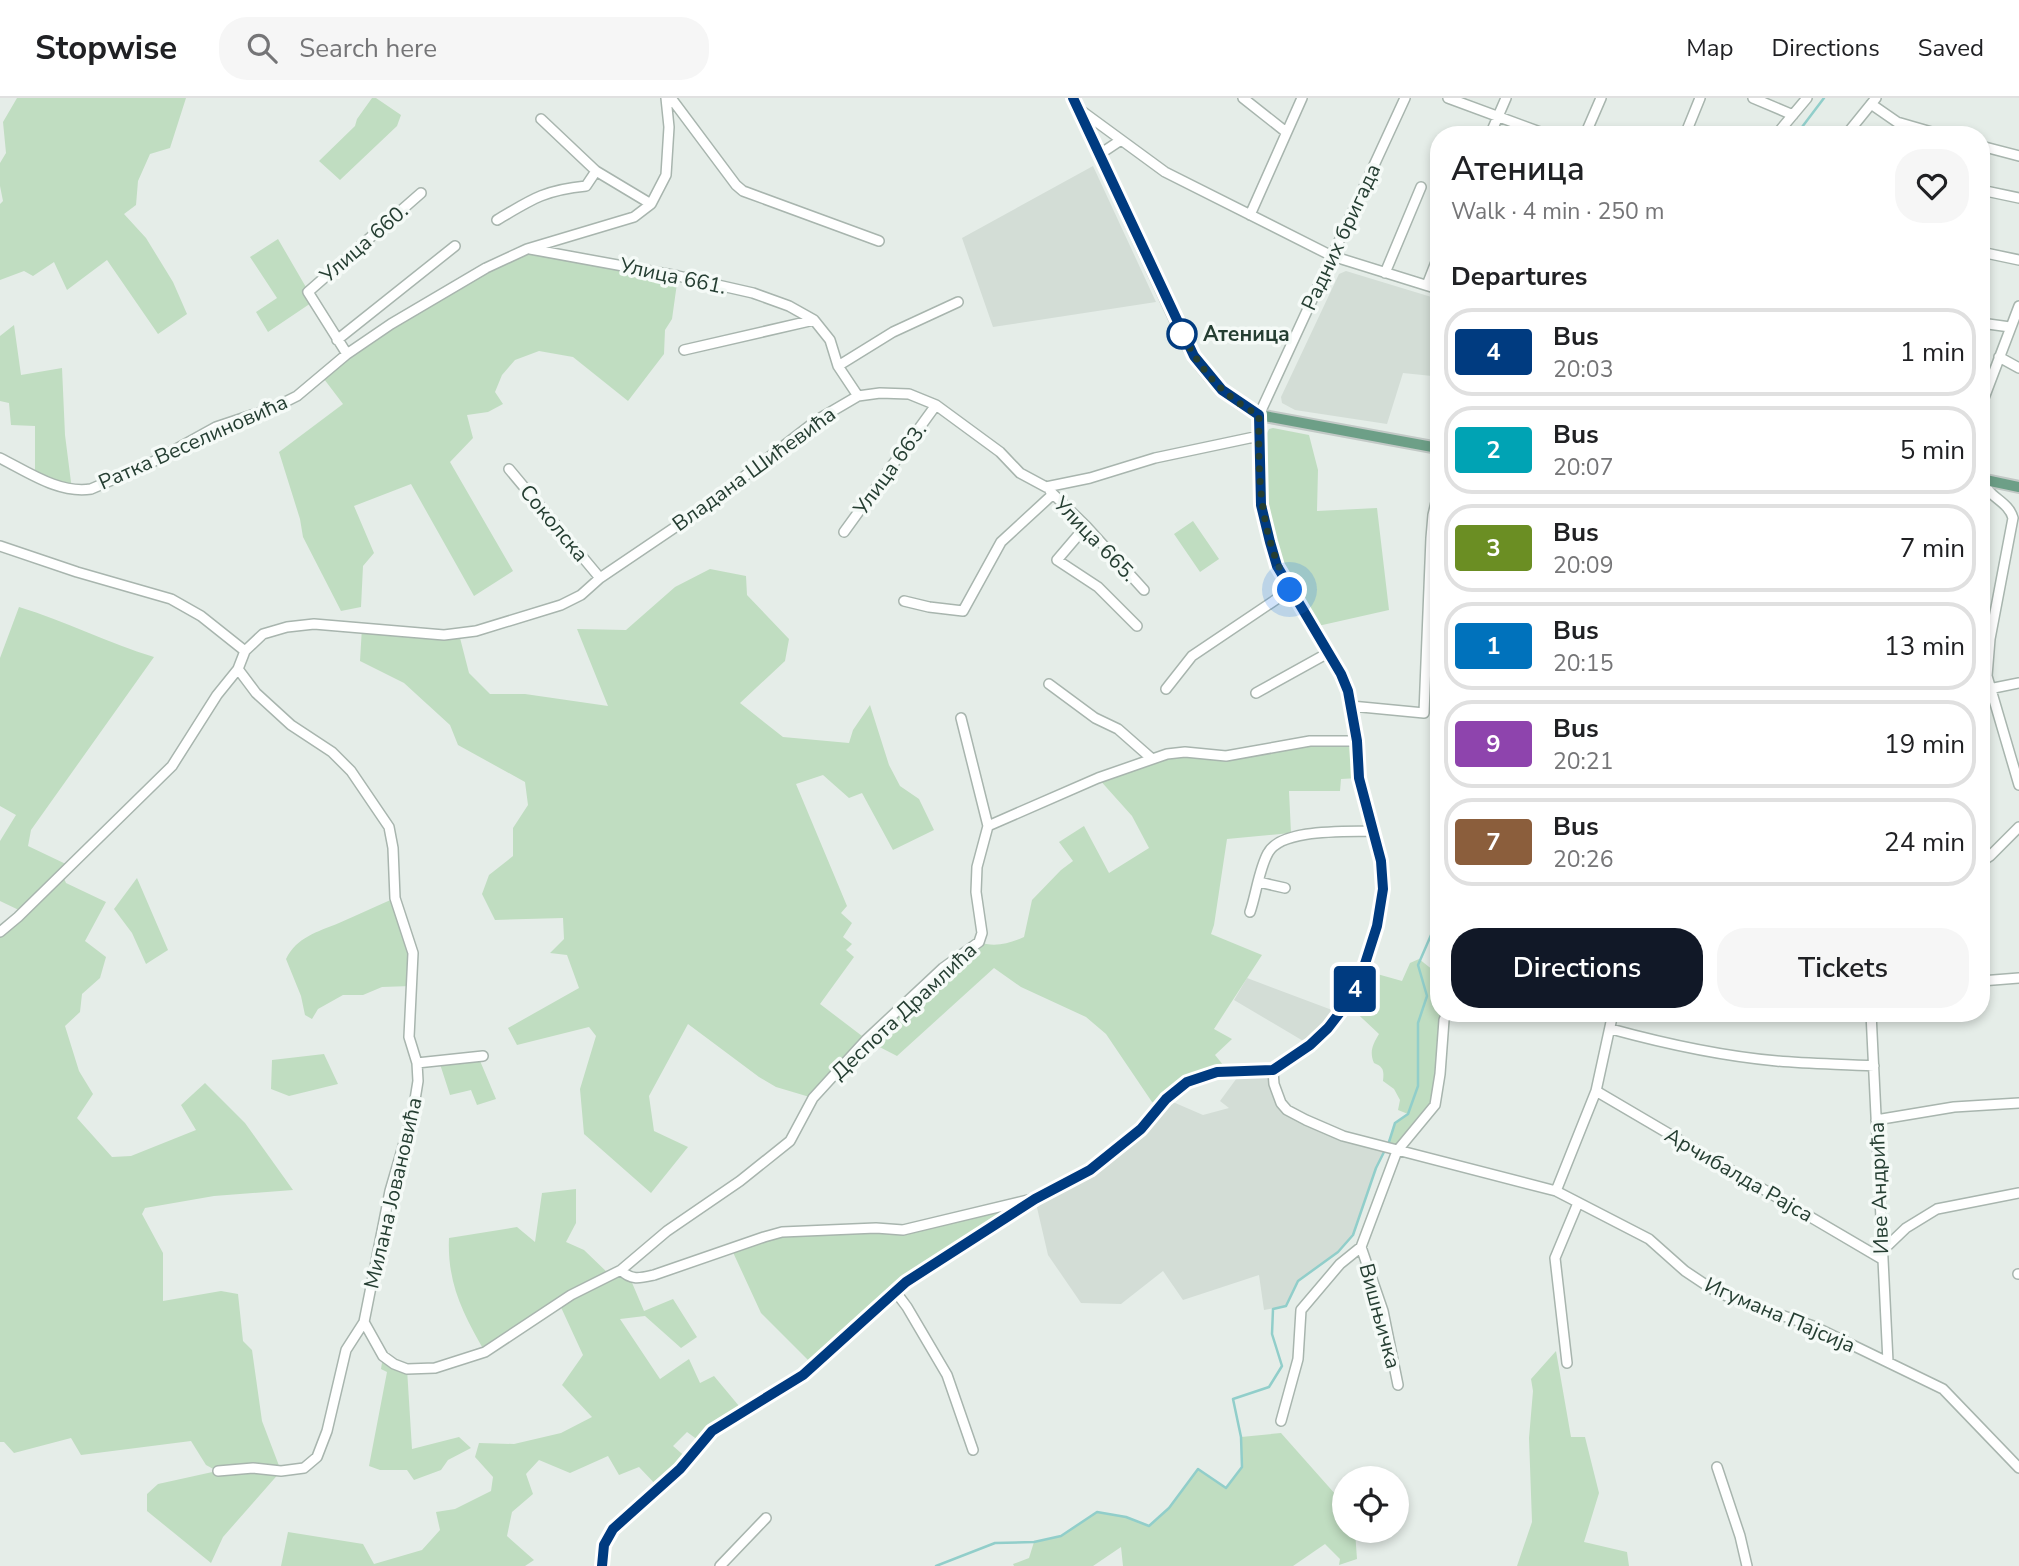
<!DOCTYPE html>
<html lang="en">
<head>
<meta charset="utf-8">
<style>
  :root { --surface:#fff; --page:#f6f6f6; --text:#202124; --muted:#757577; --line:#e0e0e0; --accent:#111827 }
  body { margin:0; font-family:"Nunito Sans",sans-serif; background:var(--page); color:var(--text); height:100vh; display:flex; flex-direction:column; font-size:26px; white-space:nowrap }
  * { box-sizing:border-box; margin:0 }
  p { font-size:23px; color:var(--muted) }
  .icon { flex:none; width:38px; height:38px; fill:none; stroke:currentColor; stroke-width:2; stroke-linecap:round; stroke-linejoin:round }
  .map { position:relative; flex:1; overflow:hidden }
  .panel { position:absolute; left:1430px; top:28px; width:560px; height:896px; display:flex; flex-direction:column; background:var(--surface); border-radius:28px; box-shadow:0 4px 10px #0003 }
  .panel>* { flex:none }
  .badge { padding:0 14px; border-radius:5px; font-size:24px; line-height:46px }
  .tools { position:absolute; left:1332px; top:1368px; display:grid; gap:14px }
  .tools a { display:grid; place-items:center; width:77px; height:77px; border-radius:50%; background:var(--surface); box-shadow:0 4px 10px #0003; font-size:35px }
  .you { position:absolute; width:35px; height:35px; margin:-18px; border:5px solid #fff; border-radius:50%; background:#1a73e8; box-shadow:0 0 0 10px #1a73e833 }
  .map>.badge { position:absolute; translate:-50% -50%; box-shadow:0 0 0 4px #fff }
  h2 { padding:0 21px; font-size:26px; line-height:63px }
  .round { display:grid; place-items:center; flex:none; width:74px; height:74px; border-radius:28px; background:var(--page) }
  .overview { display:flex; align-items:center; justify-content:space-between; height:119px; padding:0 21px }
  h1 { font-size:33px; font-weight:600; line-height:52px }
  .button { display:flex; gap:14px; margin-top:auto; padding:14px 21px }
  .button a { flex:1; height:80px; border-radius:28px; background:var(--accent); color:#fff; font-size:28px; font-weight:600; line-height:80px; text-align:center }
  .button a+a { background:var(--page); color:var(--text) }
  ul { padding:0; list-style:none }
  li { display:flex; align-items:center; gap:21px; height:88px; margin:0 14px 10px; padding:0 7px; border:4px solid var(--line); border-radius:28px }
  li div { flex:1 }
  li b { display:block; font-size:26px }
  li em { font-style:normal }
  li .badge { min-width:77px; font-weight:700; text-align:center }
  header { display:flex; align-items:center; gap:42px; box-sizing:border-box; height:98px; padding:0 35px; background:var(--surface); border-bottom:2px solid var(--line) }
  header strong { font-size:33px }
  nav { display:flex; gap:38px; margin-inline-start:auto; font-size:24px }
  .search { width:490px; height:63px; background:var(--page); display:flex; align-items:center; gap:18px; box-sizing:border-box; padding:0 24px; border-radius:28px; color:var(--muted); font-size:26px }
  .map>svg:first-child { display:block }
  .built { fill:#d3ddd6 }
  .green { fill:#c0ddc1 }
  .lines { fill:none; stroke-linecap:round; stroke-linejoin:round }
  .stream { stroke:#91ceca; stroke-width:2.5 }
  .minor-casing { stroke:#a8b5ae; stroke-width:12 }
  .major-casing { stroke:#c2c9c6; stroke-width:14 }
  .minor { stroke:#fff; stroke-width:9 }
  .major { stroke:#6d9f87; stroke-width:10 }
  .line-casing { stroke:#fff; stroke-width:16 }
  .line { stroke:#003b80; stroke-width:10 }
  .walk { stroke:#253e32; stroke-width:7; stroke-dasharray:0 12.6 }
  .stop-dot { fill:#fff; stroke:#003b80; stroke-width:3.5 }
  .labels { text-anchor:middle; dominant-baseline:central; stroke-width:7; stroke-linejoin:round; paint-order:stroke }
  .street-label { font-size:21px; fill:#253e32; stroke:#f5faf7 }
  .stop-label { font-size:21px; font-weight:bold; fill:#253e32; stroke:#f5faf7; text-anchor:start }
</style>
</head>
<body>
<header>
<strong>Stopwise</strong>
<div class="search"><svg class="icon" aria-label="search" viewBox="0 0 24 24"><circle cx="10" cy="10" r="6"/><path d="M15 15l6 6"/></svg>Search here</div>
<nav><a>Map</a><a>Directions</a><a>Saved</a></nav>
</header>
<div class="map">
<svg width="2019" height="1468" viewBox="0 0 2019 1468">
  <rect width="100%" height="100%" fill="#e5ede8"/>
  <path class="built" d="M1093,68l63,136 -163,25 -31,-89z
    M1346,173l92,28v73l-2,-1 -4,5 -29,-3 -16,51 -92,-14 -13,-7 -1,-6 58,-123z
    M1247,880l93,35 -30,32 -76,-45z
    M1242,973h31l5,27 28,22 80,27 -10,21 -23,67 -15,17 -40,29 -12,25 -22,4 -5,-35 -76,25 -20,-29 -42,33 -40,-1 -33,-48 -13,-56 19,-8 71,-48 41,-44 37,16 26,-7 -9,-7z"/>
  <path class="green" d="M17,0h169l-16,50 -20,6 -12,27 -2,24 -12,9 22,24 27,44 14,32 -29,20 -51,-74 -40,30 -13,-28 -21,14 -9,-5 -24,9v-76l3,-3 -3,-15v-23l6,-10 -3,-31z
    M372,0h4l25,17 -4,11 -57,54 -21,-19 36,-35 2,-7z
    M278,141l36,62 -46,31 -12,-20 21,-14 -27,-41z
    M527,151l151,27 -6,43 -7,11 -1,24 -36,47 -55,-44 -34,-6 -24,9 -13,15 -7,17 8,12 -15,8 -21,3 6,23 -23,24 63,109 -39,25 -63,-112 -57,22 20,47 -11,13 -2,41 -20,4 -38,-74 -3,-18 -21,-67 64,-48 -22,-29 70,-51z
    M14,227l7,50 41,-7 3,67 7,55 -37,-15v-49l-24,-1 -2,-22 -9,-2v-65z
    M1273,330l36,7 9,35 -1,41 60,-3 12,102 -71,16c-22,-39 -50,-81 -54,-128 -2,-21 2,-44 3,-65l2,-4z
    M1193,423l26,38 -19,13 -26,-38z
    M710,471l36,7 1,19 42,44 -4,22 -45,42 43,34 66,6 4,-13 17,-25 19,60 11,21 19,13 15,31 -41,20 -31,-57 -13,5 -26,-23 -27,9 51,122 -6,7 11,10 -9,14 9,7 -6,6 8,7 -34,47 46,35 113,-97c16,6 31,1 45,-5l8,-37 29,-30 12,-9 -14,-19 25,-16 25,47 40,-25 -17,-32 -34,-38 69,-24 59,2 84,-15h47l2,37 -18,1 -1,12h-51l2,42 -64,6 -13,86 -3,9 51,21 -48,74 18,10 -17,16 13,16 -30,5 -38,30 -8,-4 -46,-68 -20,-17 -65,-30 -27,-19 -97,88 -31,-16 -53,58 -37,-11 -17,-10 -71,-53 -39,72 5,35 34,16 -37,46 -67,-59 -4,-45 16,-53 -7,-9 -72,18 -9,-17 71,-40 -12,-33 -17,-2 14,-14 -1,-21 -68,2 -13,-26 7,-19 24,-19v-28l15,-23 -3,-23 -67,-37 -8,-20 -46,-42 -44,-22 2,-34 97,7 10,39 21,21h35l83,12 -31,-77 49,1 49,-43z
    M19,509c46,14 89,36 135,50l-123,173 -3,16 42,20 -8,8 4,9 40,19 -21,39 21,16 -6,21 -18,16 -2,18 -15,14 14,45 14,23 -16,24 35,39 19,-1 65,-26 -15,-25 24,-22 40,40 48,67 -79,6 -69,12 -3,6 21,39v48l58,-10 17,3 5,47 9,9 10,71 19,50 -58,66 -12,26 -64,-52v-17l11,-10 59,-13 -11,-6 -15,-24 -110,14 -10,-17 -57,15 -10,-11h-4v-510l23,-20 -23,-11v-60l16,-26 -16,-9v-148z
    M137,780l31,72 -22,14 -14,-31 -18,-24z
    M395,800l18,55 -2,33 -29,1 -19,8h-20l-25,14 -6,10 -7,-4 -4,-19 -15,-37c11,-22 31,-27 53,-36 19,-8 37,-17 56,-25z
    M1419,861l19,15v39h9l-12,92 -38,46 -11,-4 9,-24 13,-9 -10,-4 2,-10 -6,-11 -11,-8c1,-10 1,-14 -9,-18 -5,-11 -1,-19 5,-29l-32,-30 16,-34 39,11 8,-18z
    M324,956l14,30 -49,12 -18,-7 1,-29z
    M478,958l18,43 -19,6 -6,-15 -21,5 -11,-34z
    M576,1091v34l-10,19 18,8 26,25 11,-5 9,8 14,33 29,-12 24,38 -16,11 -36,-32 -25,3 40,60 29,-20 11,24 14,-7 30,36 -42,31 -15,-11 -14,14 15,13 -29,29 -20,-21 -20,8 -11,-19 -38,17 -31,-13 -13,14 7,20 -21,18 -5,24 27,24 -9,6h-244l7,-34 75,12 11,20 48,-14 18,-20 -4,-18 19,-3 36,-18 2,-14 -18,-20 4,-14 35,1 47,-11 31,-16 -30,-32 21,-30 -24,-52 -74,49c-22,-38 -38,-69 -36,-114l68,-11 18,15 7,-49z
    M1035,1101l-140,92 -81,75 -53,-53 -30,-65 32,-11 140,-7z
    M1556,1253l15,86h14l14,56 -15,49 43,10 2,14h-112l15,-44 -3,-84 4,-47 -2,-12z
    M383,1258l24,13 5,80 47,-12 12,11 -23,12 -7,10 -27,10 -7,-10h-27l-11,-4 18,-94 -6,-3z
    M1281,1335l63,71v27h11l2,28 -18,6 1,-6 -15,-15 -32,22h-170l-2,-19 -28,19h-79l-1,-2 16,-6 5,-16 27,-6 36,-24 29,5 23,9 20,-18 29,-39 29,19 15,-21 -1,-30z"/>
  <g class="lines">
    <path class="stream" d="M1796,37l28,-37
      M936,1468l59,-23 39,-1 27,-6 36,-24 29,5 23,9 20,-18 29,-39 28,19 16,-21 -1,-30 -8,-38 36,-12 13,-21 -10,-32 1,-25 13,-3 12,-25 40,-29 15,-17 23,-67 13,-26 6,-19 13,-9 10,-28v-63l9,-27 -9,-31 20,-46"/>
    <defs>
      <path id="minor" d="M671,0l65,87 7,6 136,50
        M1243,0l43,34
        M1448,0l100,37
        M1753,0l40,17
        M1871,6l26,18 45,13
        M1079,11l86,63 167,84 106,33
        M541,21l55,52 55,33
        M1490,37l16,-37
        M1585,37l16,-37
        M1685,37l15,-37
        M1776,37l31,-37
        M1846,37l30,-37
        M1981,48l38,10
        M1100,56l21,-14
        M1981,92l38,8
        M1250,117l52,-117
        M497,122c35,-21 48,-30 89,-34l10,-15
        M530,151l148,27 75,17 36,13 25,14 16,20 8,26 20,30
        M1981,154l38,8
        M1385,175l36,-86
        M1427,187l11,-28
        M1981,225l29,4
        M337,242l118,-94
        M684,252l130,-30
        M347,256l-39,-62 113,-99
        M1999,259l20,11
        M838,268l55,-34 65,-30
        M1981,308l38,-100
        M0,360c28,14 59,36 91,31l58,-25 67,-37 57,-19 24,-12 50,-42 44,-30 95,-56 41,-19 107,-32 17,-13 15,-29 3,-48 -3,-29
        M509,371l91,109
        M1983,381c4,19 25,21 30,39l-23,121 -3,37 32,109
        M1050,393l36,35 58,64
        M1086,428l-29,34 41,27 39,39
        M844,434l92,-127
        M0,448l77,26 94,27 30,17 44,35
        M904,503l25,6 34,4 38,-69 51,-47
        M1049,586l46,34 23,11 33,29
        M1166,591l26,-33 98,-66
        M1989,591l30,-6
        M1256,595l72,-40
        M1351,608l73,7 7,-175 2,-23 5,-21
        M988,728l110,-48 69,-24 18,-2 41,4 84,-15h47
        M1981,764l9,-6 29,-29
        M1259,784l26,6
        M1250,814c6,-17 9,-43 18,-59 13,-25 80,-21 105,-22
        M0,834l18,-15 154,-151 45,-71 21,-26 7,-18 18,-17 24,-7 27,-3 130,11 32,-4 85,-26 20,-10 19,-17 102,-69 115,-89 41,-24 22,-3 29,1 27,11 64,47 20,21 26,14 44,-9 65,-20 104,-22
        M1981,883l38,-3
        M1871,915l17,349
        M1611,931c55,15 110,27 166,32 32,3 65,3 97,5
        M417,965l66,-7
        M1273,973c61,-42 81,-65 101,-137 6,-20 11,-42 8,-63 -4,-31 -18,-61 -22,-93 -6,-36 -5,-70 -19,-104l-64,-108 -16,-62 -2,-89 146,-317
        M1273,973l1,13 7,19 6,7 19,10 37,16 213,55 93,48 36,32 27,18 19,9 82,28 130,63 76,79
        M1596,993l286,168
        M1876,1022l78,-13 65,-4
        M1556,1093l40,-100 17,-78
        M1361,1149l22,64 15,74
        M1881,1154l25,-24 31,-19 82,-16
        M621,1172c10,11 20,8 33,5l110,-38 18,-5 94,-4 27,2 129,-31
        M2018,1176h1
        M895,1193l12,16 40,68 26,75
        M364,1224l19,34 11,8 13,5 28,-1 50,-16 86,-57 50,-25 46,-39 73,-50 50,-40 23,-43 53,-58 77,-72 36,-26 3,-9 -6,-41 1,-25 11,-41 -27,-108
        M1567,1265l-12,-105 23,-55
        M1281,1323l17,-62 3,-49 39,-46 21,-17 36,-96 38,-46 5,-31 4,-54 3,-7
        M1717,1369l23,69 7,30
        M218,1373l35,-3 28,3 23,-3 13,-11 10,-26 19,-81 18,-28 26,-131 23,-79 5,-31 -1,-18 -8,-26 4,-84 -18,-55 -2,-50 -4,-21 -38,-56 -19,-19 -41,-27 -35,-32 -18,-24
        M602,1468l2,-21 9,-16 67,-60 32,-38 91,-56 92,-84 23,-17 117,-75 55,-29 51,-41 25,-30 21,-17 31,-10 55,-1
        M720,1468l46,-48"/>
      <path id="major" d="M1073,0l114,247c18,31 40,53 72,70l179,33
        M1981,381l38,8"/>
    </defs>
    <use href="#minor" class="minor-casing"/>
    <use href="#major" class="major-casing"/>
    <use href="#minor" class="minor"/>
    <use href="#major" class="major"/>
  </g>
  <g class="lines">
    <defs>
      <path id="line" d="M602,1468l2,-21 9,-16 67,-60 32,-38 91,-56 103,-93 129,-83 55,-29 51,-41 25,-30 21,-17 30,-10 56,-2 37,-25 18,-17 23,-30 12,-28 14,-44 6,-37 -2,-28 -22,-83 -2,-37 -9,-50 -7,-17 -64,-108 -7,-24 -9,-37 -2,-90 -37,-25 -28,-34 -121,-258"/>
    </defs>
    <use href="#line" class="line-casing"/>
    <use href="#line" class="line"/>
    <path class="walk" d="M1182,236l-4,-10c18,41 41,70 81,91 -1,63 0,118 31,175"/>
  </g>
  <circle class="stop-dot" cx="1182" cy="236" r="14"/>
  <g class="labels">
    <g class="street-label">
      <text transform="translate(1341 139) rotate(-65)">Радних бригада</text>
      <text transform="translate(364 145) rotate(-41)">Улица 660.</text>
      <text transform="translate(673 178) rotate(12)">Улица 661.</text>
      <text transform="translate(193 344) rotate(-24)">Ратка Веселиновића</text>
      <text transform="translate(754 371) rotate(-36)">Владана Шићевића</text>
      <text transform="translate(890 371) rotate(-54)">Улица 663.</text>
      <text transform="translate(554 425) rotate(50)">Соколска</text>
      <text transform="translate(1095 441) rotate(46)">Улица 665.</text>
      <text transform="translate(904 913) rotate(-43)">Деспота Драмлића</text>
      <text transform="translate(1739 1077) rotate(30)">Арчибалда Рајса</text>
      <text transform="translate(1879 1090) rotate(-92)">Иве Андрића</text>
      <text transform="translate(393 1095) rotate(-77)">Милана Јовановића</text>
      <text transform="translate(1780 1217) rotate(23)">Игумана Пајсија</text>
      <text transform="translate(1380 1218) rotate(75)">Вишњичка</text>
    </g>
    <g class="stop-label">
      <text x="1203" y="236">Атеница</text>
    </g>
  </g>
</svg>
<div class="tools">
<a><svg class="icon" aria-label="locate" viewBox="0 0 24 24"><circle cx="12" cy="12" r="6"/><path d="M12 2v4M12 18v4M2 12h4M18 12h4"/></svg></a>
</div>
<div class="you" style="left:1290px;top:492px"></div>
<b class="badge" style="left:1355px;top:891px;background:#003b80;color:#fff">4</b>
<section class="panel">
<div class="overview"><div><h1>Атеница</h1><p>Walk · 4 min · 250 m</p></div><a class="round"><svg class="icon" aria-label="heart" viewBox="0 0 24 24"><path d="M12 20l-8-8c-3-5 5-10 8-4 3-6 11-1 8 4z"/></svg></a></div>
<h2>Departures</h2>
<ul>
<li><span class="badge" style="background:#003b80;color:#fff">4</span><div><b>Bus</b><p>20:03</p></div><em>1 min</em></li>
<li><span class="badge" style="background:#00a3b4;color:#fff">2</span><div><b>Bus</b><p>20:07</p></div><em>5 min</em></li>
<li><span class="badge" style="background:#6b8e23;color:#fff">3</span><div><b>Bus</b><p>20:09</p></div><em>7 min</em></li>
<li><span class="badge" style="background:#0072bc;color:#fff">1</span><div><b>Bus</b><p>20:15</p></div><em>13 min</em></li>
<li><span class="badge" style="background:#8e44ad;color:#fff">9</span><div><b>Bus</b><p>20:21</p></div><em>19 min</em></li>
<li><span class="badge" style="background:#8b5e3c;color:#fff">7</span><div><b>Bus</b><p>20:26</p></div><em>24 min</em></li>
</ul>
<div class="button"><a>Directions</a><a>Tickets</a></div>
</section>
</div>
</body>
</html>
